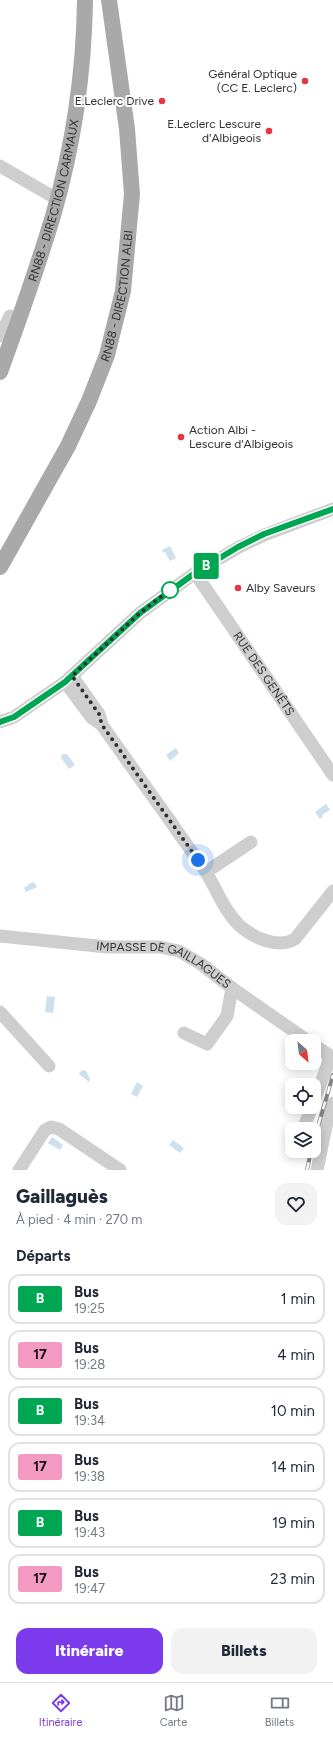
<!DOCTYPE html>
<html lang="fr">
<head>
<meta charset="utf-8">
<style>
  :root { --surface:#fff; --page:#f2f2f3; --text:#1f2937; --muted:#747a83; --line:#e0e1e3; --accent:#7c3aed }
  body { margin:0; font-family:Figtree,sans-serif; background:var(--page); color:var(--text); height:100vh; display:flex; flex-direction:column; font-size:15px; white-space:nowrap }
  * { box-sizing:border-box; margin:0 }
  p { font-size:13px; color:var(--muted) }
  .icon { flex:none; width:22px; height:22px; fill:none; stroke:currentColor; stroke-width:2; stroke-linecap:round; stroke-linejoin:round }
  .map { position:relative; height:1170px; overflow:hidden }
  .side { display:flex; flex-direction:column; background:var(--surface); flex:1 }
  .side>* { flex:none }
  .badge { padding:0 8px; border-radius:3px; font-size:14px; line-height:26px }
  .needle { width:26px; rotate:152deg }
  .tools { position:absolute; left:285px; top:1034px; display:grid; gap:8px }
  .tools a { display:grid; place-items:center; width:36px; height:36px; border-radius:8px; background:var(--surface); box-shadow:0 2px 10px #0003; font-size:20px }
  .you { position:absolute; width:20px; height:20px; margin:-10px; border:3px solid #fff; border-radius:50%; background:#1a73e8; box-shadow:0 0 0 6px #1a73e833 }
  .map>.badge { position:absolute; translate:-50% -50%; box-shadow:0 0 0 2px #fff }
  h2 { padding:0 16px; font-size:15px; line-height:36px }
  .round { display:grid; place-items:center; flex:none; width:42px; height:42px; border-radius:12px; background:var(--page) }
  .headline { display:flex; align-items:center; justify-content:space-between; height:68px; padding:0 16px }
  h1 { font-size:19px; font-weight:800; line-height:30px }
  .cta { display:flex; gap:8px; margin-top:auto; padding:8px 16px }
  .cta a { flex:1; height:46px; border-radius:12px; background:var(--accent); color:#fff; font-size:16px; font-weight:800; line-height:46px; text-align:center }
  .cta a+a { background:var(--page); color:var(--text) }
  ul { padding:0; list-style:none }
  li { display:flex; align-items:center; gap:12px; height:50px; margin:0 8px 6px; padding:0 8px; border:2px solid var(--line); border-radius:12px }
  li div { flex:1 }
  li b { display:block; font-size:15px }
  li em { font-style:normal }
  li .badge { min-width:44px; font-weight:700; text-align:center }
  .menu { display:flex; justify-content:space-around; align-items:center; height:56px; border-top:1px solid var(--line); background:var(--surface); font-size:11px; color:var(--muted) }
  .menu a { display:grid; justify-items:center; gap:2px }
  .menu .active { color:var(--accent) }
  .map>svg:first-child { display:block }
  .water { fill:#cde0ed }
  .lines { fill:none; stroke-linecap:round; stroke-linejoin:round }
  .minor { stroke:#cecece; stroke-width:13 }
  .major { stroke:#a9a9a9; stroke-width:16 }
  .rail-casing { stroke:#868686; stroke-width:4 }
  .rail { stroke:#fff; stroke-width:2.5; stroke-dasharray:8; stroke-linecap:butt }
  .line-casing { stroke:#fff; stroke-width:9 }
  .line { stroke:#00a651; stroke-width:6 }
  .walk { stroke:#313131; stroke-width:4; stroke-dasharray:0 7.2 }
  .poi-dot { fill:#e43741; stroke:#fff; stroke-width:1.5 }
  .stop-dot { fill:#fff; stroke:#00a651; stroke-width:2 }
  .labels { text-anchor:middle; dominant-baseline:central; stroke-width:4; stroke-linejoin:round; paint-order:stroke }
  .poi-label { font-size:12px; fill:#313131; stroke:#fff; text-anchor:end }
  .street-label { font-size:12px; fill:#313131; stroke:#fff }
</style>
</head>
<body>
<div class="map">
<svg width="333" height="1170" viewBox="0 0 333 1170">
  <rect width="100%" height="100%" fill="#fff"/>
  <path class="water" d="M170,546l6,12 -6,3 -5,-9 -2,1 -1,-3z
    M176,748l3,5 -9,8 -4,-6z
    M62,754h5l8,11 -6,4 -8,-11z
    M326,804l4,6 -8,5 1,2 -3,2 -5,-7z
    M32,882l3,1 2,4 -11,5 -2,-4z
    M47,996l8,1 -2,16 -8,-1z
    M83,1070l3,1 4,8 -1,3 -9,-7 -1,-2z
    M137,1082l6,4 -6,11 -6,-3z
    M52,1137l11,8 -3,5 -12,-7z
    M173,1140l11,8 -4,5 -11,-8z"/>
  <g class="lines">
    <g class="minor">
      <path d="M0,166l50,29"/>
      <path d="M0,336l10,-20"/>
      <path id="s1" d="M195,573l138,202"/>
      <path d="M65,682l27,36 10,7 -3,-11 -27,-38"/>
      <path d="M0,722l14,-5 51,-35 75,-69 55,-40 44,-26 25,-12 69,-26"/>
      <path d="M102,725c23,33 46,65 69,97 11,17 24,33 35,50 11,18 18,39 34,54 14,12 38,23 55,13l38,-48"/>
      <path d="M206,872l45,-30"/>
      <path id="s2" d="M0,936l107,11h53l19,4 22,13 31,24 76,53"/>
      <path d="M0,1012l49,54"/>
      <path d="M184,1033l23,11 20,-28 5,-28"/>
      <path d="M314,1045l15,10 -1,9 -14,37"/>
      <path d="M303,1129l9,-22"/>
      <path d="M19,1170l26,-40 6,-3 8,2 61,41"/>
      <path d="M317,1170l11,-53 5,-14"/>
    </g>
    <g class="major">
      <path id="s3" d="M0,372c19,-52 37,-103 53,-156 20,-69 31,-143 32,-216"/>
      <path id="s4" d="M0,567l68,-121 21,-45 18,-46 16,-64 9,-97 -5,-65 -18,-129"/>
    </g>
    <defs>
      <path id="rail" d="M314,1140l19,-65
        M307,1170l4,-19"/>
    </defs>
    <use href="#rail" class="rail-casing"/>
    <use href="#rail" class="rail"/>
  </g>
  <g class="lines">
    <defs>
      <path id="line" d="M0,722l14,-5 51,-35 75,-69 55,-40 43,-26 26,-13 69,-25"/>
    </defs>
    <use href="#line" class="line-casing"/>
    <use href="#line" class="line"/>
    <path class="walk" d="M170,590l1,-1 -31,24 -68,63 27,38 3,11 96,135"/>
  </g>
  <g class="poi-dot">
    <circle cx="305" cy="81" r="4"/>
    <circle cx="162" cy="101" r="4"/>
    <circle cx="269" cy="131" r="4"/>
    <circle cx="181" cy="437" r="4"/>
    <circle cx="238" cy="588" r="4"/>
  </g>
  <circle class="stop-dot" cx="170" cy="590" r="8"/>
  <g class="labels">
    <g class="poi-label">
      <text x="297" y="74">Général Optique<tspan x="297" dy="14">(CC E. Leclerc)</tspan></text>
      <text x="154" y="101">E.Leclerc Drive</text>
      <text x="261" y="124">E.Leclerc Lescure<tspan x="261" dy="14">d'Albigeois</tspan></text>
      <text x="189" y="430" text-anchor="start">Action Albi -<tspan x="189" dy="14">Lescure d'Albigeois</tspan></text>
      <text x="246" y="588" text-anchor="start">Alby Saveurs</text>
    </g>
    <g class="street-label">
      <text stroke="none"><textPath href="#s3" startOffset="180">RN88 - DIRECTION CARMAUX</textPath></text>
      <text stroke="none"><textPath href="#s4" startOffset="298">RN88 - DIRECTION ALBI</textPath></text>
      <text stroke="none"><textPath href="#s1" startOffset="122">RUE DES GENÊTS</textPath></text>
      <text stroke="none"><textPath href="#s2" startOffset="169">IMPASSE DE GAILLAGUES</textPath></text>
    </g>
  </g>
</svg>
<div class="tools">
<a><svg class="needle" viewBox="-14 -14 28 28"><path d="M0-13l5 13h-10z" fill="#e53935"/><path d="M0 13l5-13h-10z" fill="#747a83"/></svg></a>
<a><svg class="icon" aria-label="locate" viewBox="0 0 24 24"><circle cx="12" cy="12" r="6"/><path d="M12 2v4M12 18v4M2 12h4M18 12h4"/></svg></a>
<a><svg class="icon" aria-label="layers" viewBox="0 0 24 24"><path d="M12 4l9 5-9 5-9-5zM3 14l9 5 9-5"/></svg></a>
</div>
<div class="you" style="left:198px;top:860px"></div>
<b class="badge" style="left:206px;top:566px;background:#00a651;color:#fff">B</b>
</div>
<section class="side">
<div class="headline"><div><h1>Gaillaguès</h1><p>À pied · 4 min · 270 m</p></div><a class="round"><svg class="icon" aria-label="heart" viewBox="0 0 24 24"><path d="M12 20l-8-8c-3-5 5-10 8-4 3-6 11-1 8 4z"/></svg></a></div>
<h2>Départs</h2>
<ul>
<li><span class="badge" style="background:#00a651;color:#fff">B</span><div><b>Bus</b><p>19:25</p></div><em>1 min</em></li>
<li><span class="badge" style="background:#f499c2;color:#111">17</span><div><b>Bus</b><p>19:28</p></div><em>4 min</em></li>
<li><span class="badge" style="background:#00a651;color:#fff">B</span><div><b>Bus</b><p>19:34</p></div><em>10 min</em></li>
<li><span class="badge" style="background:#f499c2;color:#111">17</span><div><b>Bus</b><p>19:38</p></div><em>14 min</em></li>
<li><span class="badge" style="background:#00a651;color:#fff">B</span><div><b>Bus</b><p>19:43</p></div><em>19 min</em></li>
<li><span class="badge" style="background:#f499c2;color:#111">17</span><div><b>Bus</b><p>19:47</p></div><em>23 min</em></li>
</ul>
<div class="cta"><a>Itinéraire</a><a>Billets</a></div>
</section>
<nav class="menu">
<a class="active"><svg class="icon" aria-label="directions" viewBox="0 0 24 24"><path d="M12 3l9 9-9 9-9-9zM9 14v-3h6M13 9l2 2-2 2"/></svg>Itinéraire</a>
<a><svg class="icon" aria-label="map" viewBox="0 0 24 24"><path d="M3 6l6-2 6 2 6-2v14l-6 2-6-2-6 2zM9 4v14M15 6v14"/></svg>Carte</a>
<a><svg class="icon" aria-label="tickets" viewBox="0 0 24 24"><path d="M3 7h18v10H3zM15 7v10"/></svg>Billets</a>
</nav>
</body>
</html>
